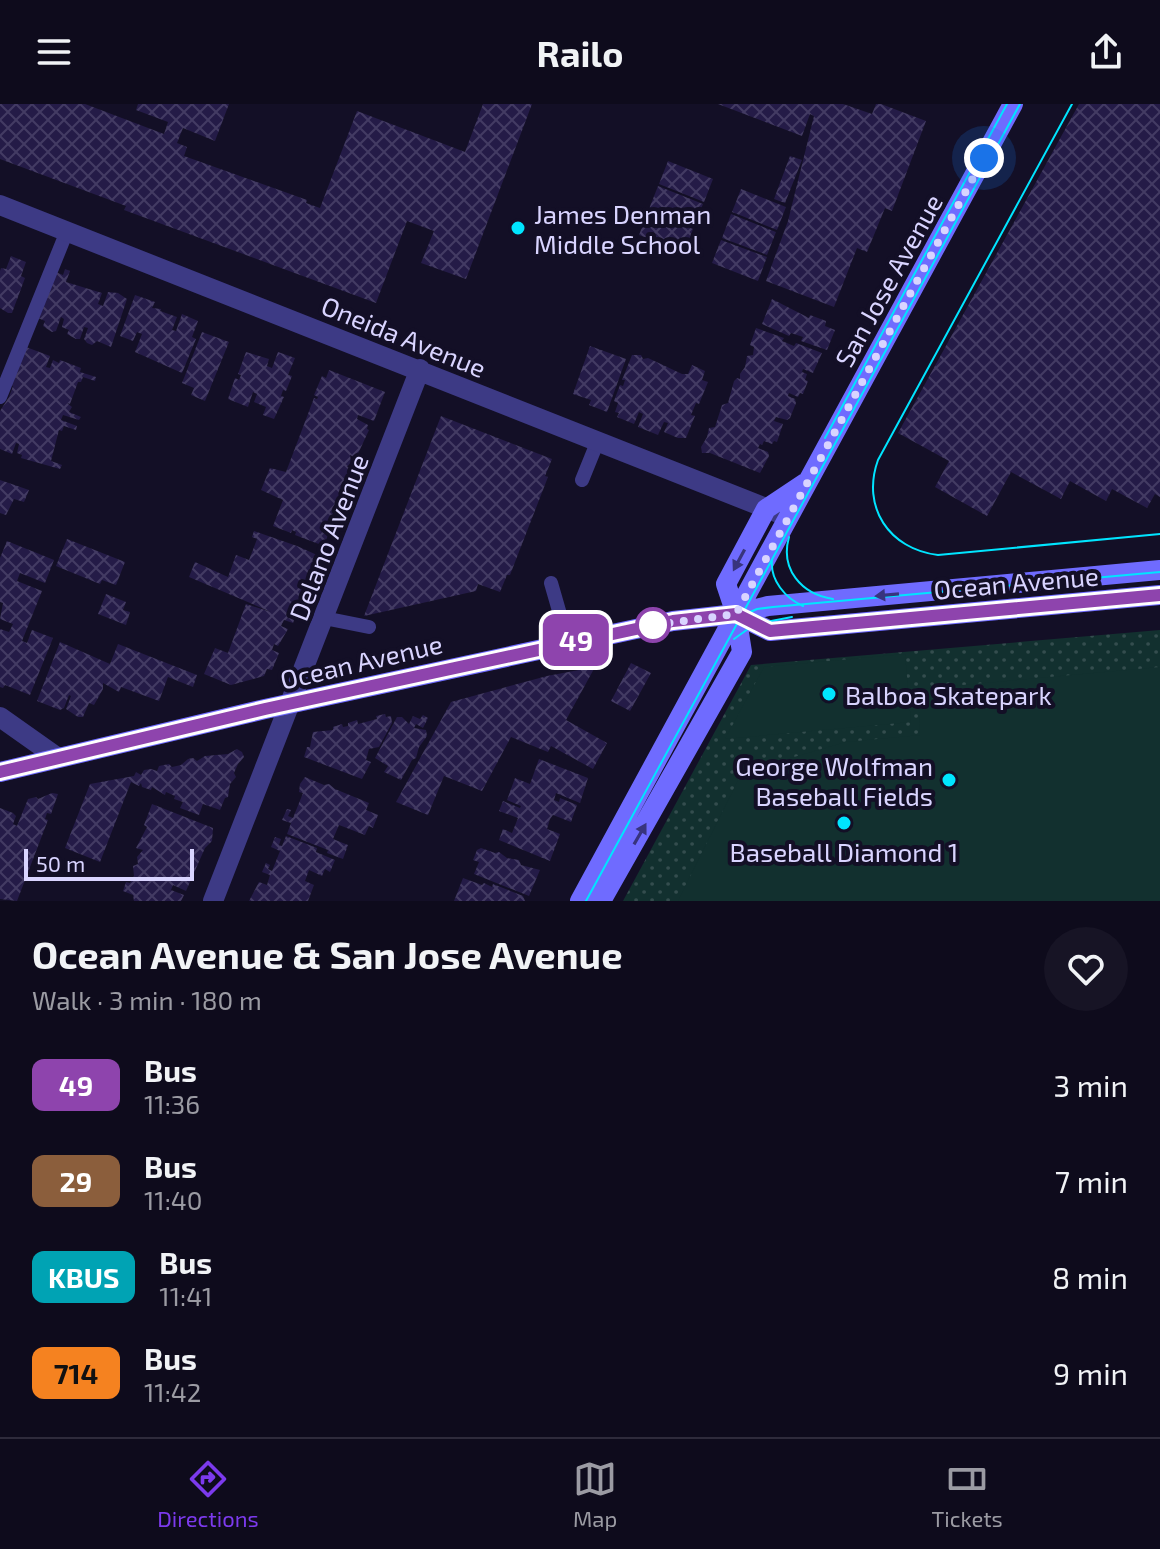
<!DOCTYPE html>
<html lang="en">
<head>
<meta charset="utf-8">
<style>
  :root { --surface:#0e0b1c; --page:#171425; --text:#f1f3f6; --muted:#9b9ba3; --line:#2e2b3b; --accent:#7c3aed }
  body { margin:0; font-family:"Exo 2",sans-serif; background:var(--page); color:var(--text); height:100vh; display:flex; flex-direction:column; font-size:30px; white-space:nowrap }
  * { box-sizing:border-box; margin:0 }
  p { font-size:26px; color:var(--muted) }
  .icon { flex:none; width:44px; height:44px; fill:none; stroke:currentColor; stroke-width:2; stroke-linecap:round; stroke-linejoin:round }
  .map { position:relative; height:797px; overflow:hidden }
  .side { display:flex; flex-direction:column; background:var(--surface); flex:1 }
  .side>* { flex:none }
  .badge { padding:0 16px; border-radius:12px; font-size:28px; line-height:52px }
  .scale { position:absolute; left:24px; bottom:20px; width:170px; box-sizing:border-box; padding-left:8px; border:4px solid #d9d4ff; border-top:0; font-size:22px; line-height:28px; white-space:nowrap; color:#d9d4ff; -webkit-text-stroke:6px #130f26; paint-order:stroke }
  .you { position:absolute; width:40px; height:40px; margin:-20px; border:6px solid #fff; border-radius:50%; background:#1a73e8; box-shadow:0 0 0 12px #1a73e833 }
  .map>.badge { position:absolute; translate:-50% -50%; box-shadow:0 0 0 4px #fff }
  .round { display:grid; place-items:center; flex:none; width:84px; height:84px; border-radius:42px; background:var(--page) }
  .overview { display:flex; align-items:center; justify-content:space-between; height:136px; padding:0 32px }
  h1 { font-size:38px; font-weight:700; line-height:60px }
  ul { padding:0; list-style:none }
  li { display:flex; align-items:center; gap:24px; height:96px; padding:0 32px }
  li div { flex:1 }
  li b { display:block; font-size:30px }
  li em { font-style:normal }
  li .badge { min-width:88px; font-weight:700; text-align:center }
  header { display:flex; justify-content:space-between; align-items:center; height:104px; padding:0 32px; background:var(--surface); font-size:36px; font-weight:700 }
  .tabs { display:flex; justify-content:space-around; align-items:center; height:112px; border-top:2px solid var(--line); background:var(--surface); font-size:22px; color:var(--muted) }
  .tabs a { display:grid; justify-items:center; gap:4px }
  .tabs .current { color:var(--accent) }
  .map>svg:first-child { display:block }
  .park { fill:url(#park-dots) }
  .pitch { fill:#12302f }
  .building { fill:url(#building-cross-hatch) }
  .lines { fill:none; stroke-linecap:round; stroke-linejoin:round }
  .service { stroke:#3d3a85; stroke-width:14 }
  .minor { stroke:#3d3a85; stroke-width:20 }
  .secondary { stroke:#6f6bff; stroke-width:20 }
  .tram { stroke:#00e5ff; stroke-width:2 }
  .oneway { fill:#38347d }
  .line-casing { stroke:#fff; stroke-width:18 }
  .line { stroke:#8e44ad; stroke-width:12 }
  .walk { stroke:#d9d4ff; stroke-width:8; stroke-dasharray:0 14.4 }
  .poi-dot { fill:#00e5ff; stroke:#130f26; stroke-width:3 }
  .stop-dot { fill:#fff; stroke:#8e44ad; stroke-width:4 }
  .labels { text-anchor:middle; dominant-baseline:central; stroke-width:8; stroke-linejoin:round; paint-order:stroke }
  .poi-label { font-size:26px; fill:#d9d4ff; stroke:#130f26; text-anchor:start }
  .street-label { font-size:26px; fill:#d9d4ff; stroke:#130f26 }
</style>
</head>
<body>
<header><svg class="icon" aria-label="menu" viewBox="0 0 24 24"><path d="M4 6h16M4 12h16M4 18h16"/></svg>Railo<svg class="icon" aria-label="share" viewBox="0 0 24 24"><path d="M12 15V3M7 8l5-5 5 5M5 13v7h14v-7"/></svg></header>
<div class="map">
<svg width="1160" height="797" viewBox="0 0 1160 797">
  <defs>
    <pattern id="park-dots" width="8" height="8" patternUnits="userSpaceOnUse" patternTransform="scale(2)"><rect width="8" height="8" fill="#12302f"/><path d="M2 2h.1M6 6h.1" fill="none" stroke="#344d4e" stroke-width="1.8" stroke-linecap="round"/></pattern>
    <pattern id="building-cross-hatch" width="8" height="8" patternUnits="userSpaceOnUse" patternTransform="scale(2)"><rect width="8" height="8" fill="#241b47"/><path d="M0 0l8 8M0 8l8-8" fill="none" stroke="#433b63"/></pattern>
  </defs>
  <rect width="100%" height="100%" fill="#130f26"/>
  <path class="park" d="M1160,526v271h-537l128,-236z"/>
  <path class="pitch" d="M905,550l6,68 -186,17 39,-72z
    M1160,563v234h-482l64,-129 104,-30 74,-7 -2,-46z"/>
  <path class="building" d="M0,0h85l79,30 4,-12 -32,-12 2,-6h91l-14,37 -32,-13 -6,15 10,4 -3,9 123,44 -1,3 14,5 37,-97 108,41 18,-48h49l-66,175 -45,-16 13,-32 -27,-10 -31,82 -252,-93 2,-4 -126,-47z
    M718,0h125l29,10 4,-10h5l45,17 -34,90 -7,-3 -18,44 -10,-4 -23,59 -68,-26 22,-60 26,-105 -4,-2 -8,22z
    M1079,0h81v393l-5,-3 -8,14 -35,-19 -6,12 -36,-20 -9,18 -50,-27 -24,44 -52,-29 14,-26 -51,-28z
    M790,52l12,4 -17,43 -11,-4z
    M668,57l45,18 -9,23 -45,-18z
    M658,82l45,18 -9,23 -45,-18z
    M741,85l45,18 -9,23 -45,-18z
    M648,108l45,17 -8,23 -46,-17z
    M731,110l45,18 -9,23 -45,-17z
    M721,136l46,17 -9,24 -46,-18z
    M11,152l15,6 -5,14 4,2 -13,35h-4l-8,-5v-37l1,-3 5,1z
    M65,165l5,2 -4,11 36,11 -4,11 5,2 5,-14 10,1 9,6 -16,48 -14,-6 -5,4 -5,-2 -3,-4 4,-11 -4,-1 -4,12h-4l-9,-5 2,-4 -7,-3 2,-8 -3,-2 -5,14 -4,1 -9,-6 2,-5 -7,-3 18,-46 7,3z
    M135,191l20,7 -3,6 9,1 -1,2 17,6 -5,13 4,1 6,-17 16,7 -6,16 4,2 -14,34 -47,-21 7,-18 -5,-2 -4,9 -13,-5z
    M772,195l37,19 1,-3 16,6 -1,5 10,4 -8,20 -26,-9 2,-4 -12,-4 -2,3 -27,-12z
    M756,224l28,10 -2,3 12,5 2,-3 26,10 -9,20 -10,-4 -1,3 5,2 -2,6 3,1 -5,13 -3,-1 -2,4 -9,-4 -1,3 7,3 1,4 -6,15 -3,2 -11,-3 -2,4 9,3 -6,18 -3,-1 -2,3 -8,-3 -2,4 -2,-1 -2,4 10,4 1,4 -9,17 -50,-20h-8l-1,-6 6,-10 2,-9 6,-1 7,-22 6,-2 6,-22 3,-3 3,1v-5l5,-7 2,-11 6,-1 1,-8 -4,-2z
    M202,228l27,10 -24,59 -14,-6 3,-7 -12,-5z
    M590,242l36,13 -19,53 -18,-7 2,-5 -18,-6z
    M26,243l24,9 -4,11 4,1 3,-8 6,3 1,-3 21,8 -1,4 16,5 -1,4 -12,-4 -2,5h-3l-8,22 -3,-1 5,4 -3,5 12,5 -2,3 -16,-5 -2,5 16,6 -1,4 -12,-4 -2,5 -3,-1 -8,31 11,4 -2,4 -39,-11 1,-3 -5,-2 2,-9 -3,-1 -4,11 -12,-5v-38l9,-14 4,-11 -3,-1z
    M246,248l23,7 -2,7 5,2 6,-16 17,6 -7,17 4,1 -6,15 -3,-1 -2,6 3,1 -10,22 -11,-4 3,-8 -12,-5 3,-8 -4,-2 -5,15 -20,-8 7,-21 4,2 2,-5 -3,-1z
    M632,251h9l2,4 5,-1 34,16h6l4,-9 13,6 -3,9 6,2 -9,22 -3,-1 -5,12 4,1 -9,22h-8l-14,-6 4,-9 -4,-1 -6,13 -20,-8 5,-13 -4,-2 -5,12 -17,-7 2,-4 -4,-1 3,-9 -4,-2 6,-16 3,1 2,-6h-3z
    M329,266l56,22 -11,29 -16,-6 -1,4 11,6 -1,4 2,1 -13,28 -6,-3 1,7 -4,5 5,1 -28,78 -29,-11 1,-3 -4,-2 -1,3 -18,-7 10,-26 -22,-10 9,-22 16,4 28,-74 3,1 1,-2 -4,-2 8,-19 4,2z
    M441,312l111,43 -7,17 3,1 -38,98h-3l-7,17 -22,-8 -2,7 -112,25z
    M0,376l29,10 -5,12 -10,-3 -8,16 -6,-2z
    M254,427l43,15 20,9 1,5 -8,20 -5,2 3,1 -15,40 -9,-3 -3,6 7,3 -10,17 -4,-2 -2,6 7,3 -7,17 -5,-1 -3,7 -33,9 -27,-11 11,-26 13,5 18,-49 25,8 -82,-35 6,-15 33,15 8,-22 13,5 8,-21 -5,-2z
    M67,435l58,23 -9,23 -14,-5 -2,4 -44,-18z
    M7,437l47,19 -9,23 -25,-10 -3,8 25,10 -20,50 5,2 5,-13 21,8 -23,57 -25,-10 -2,3 -3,-1v-58l9,3 4,-8 -13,-5 3,-16 -3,-1v-44z
    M106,490l20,8 -3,8 7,2 -4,13 -28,-11z
    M60,538l50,22 8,-20 79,31 -4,12 -25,-10 -9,24 -38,-14 -2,5 -16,-9v6l-9,16 -5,-2 -6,14h-5l-12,-8 5,-13 -2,-1 -5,13 -4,2 -23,-9z
    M631,559l20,10 -21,38 -19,-10z
    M595,563l-29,53 41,23 -14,26 -42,-23 -3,6 -37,-15 -29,54 -38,-15 -16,39 -32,-13 55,-100 96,-26z
    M385,610l1,3 5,-1 1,7 -13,24 -10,2 -3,11 5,2 -9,17 -58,-22 3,-10h3l3,-15 20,-2v-3l9,-3 1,3 5,-1v-3l9,-3 1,4 19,-5 -1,-3z
    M423,611l5,3 -5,10 -7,-4 -2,4 12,2 1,6 -8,11 -3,11 -4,2 -11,20 -17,-8 4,-6 -13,-8 22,-41h5l7,7 4,-8 7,3z
    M237,645l5,3 2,5 -6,7 -4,9 2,4 -6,7 -2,13 -3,1 -5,12 -17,-6 -4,11 -19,-7 3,-6 -9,-3 1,-3 -9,-4 -1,3 -13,-8 -1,3 -9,-3 -1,-4 -2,3 -8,-4 -31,80 -35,-14 25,-64 44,-8 2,-4 5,3 3,-5 7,-1 6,2 2,-5 10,-2 3,3 9,-2 7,-6 5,-1 4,3 8,-5 23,-2z
    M539,655l49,19 -8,25 -24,-10 -2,7 5,2 1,-4 17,7 -6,17 -18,-7 -3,4 -3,10 13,5 -10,27 -51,-21 4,-11 9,4 6,-15 -19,-7 4,-10 17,7 1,-2 -14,-6 8,-22 15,6z
    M305,673l19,8 5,-1 6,5 34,14 -3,7 12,5 -5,13 -4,-2 -4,9 -26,-10 -6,14 15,6 -5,14 -16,-6 1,-3 -41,-16 4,-11 -9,-3 5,-11 4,1 -3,6 5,2 10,-25 -4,-1 1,-8z
    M52,689l6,1 -7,20 -4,-1 -2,6 3,1 -31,81 -17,-2v-91l13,5 3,3 -3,8 4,2 11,-27 8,-2 2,2z
    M152,700l61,24 -1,13 -7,7 -19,43 -13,-6 -2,5 13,5 -3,6h-47l-1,-6 -10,-4 3,-9 4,1 4,-7 -1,-10 5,-2 -1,-7 6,-7 -7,-2 11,-21 -3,-2z
    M286,732l31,12 -1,4 19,8 -5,12 -5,-3 -3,7 -13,-6 -4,11 9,4 -6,16h-59l10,-19 8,3 3,-10 -8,-3 4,-9 4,2 -2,4 4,2 8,-20 -9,-4 4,-10 6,2 -2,6 3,1z
    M481,744l14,5 4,-1 8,6 12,2 2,5 19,5 -11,26 -55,-22 5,-12 -6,-2 4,-10z
    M463,774l19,7 2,-2 8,4 1,-3 30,12 2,5h-71z"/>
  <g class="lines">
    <path class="service" d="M0,293l67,-166
      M582,376l15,-37
      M551,479l17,59
      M324,514l45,9"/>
    <path class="minor" d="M0,101l781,309
      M0,613l58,41
      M213,797l207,-532"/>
    <path class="secondary" d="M736,510l34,17 390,-36
      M0,668l265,-63 408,-88 63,-7 32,-8 392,-36
      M580,797l433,-797
      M601,797l141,-249 -6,-38 -10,-30 40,-75 39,-26"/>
    <path class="tram" d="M1072,0l-194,356c-17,47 11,89 60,95l222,-21
      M825,334l182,-334
      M789,433c-9,32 12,57 44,62
      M772,456c-2,20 13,38 31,46
      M739,513l18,-8 16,-2 387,-35
      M734,535l21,-15 37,-7
      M586,797l434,-797"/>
  </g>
  <defs><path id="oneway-solid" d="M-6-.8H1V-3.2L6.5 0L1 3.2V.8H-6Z" transform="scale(2)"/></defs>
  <g class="oneway">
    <use href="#oneway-solid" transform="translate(739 456) rotate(118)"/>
    <use href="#oneway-solid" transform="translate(887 491) rotate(175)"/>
    <use href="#oneway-solid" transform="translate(640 730) rotate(-60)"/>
  </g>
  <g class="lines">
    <defs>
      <path id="line" d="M0,668l265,-63 408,-88 63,-7 34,17 390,-36"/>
    </defs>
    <use href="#line" class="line-casing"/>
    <use href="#line" class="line"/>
    <path class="walk" d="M653,521l-6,1 89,-12 248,-456"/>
  </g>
  <g class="poi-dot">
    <circle cx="518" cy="124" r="8"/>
    <circle cx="829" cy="590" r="8"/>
    <circle cx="949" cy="676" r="8"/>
    <circle cx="844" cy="719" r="8"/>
  </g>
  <circle class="stop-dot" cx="653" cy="521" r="16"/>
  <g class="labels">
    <g class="poi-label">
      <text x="534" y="109">James Denman<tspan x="534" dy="30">Middle School</tspan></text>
      <text x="845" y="590">Balboa Skatepark</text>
      <text x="933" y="661" text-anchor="end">George Wolfman<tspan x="933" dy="30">Baseball Fields</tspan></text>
      <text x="844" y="747" text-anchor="middle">Baseball Diamond 1</text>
    </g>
    <g class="street-label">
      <text transform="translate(888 176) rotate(-61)">San Jose Avenue</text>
      <text transform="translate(404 232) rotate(22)">Oneida Avenue</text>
      <text transform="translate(328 433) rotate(-69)">Delano Avenue</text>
      <text transform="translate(1016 478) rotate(-5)">Ocean Avenue</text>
      <text transform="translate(361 557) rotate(-13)">Ocean Avenue</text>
    </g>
  </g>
</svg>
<div class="scale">50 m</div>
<div class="you" style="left:984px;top:54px"></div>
<b class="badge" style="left:576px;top:536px;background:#8e44ad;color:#fff">49</b>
</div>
<section class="side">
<div class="overview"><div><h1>Ocean Avenue &amp; San Jose Avenue</h1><p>Walk · 3 min · 180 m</p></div><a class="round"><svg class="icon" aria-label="heart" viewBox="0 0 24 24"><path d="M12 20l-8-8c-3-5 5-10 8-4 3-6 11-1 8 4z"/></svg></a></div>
<ul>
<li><span class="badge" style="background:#8e44ad;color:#fff">49</span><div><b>Bus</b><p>11:36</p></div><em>3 min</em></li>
<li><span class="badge" style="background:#8b5e3c;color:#fff">29</span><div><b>Bus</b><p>11:40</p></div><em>7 min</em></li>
<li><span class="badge" style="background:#00a3b4;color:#fff">KBUS</span><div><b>Bus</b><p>11:41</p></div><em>8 min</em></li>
<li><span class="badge" style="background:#f58220;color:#111">714</span><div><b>Bus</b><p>11:42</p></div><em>9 min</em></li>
</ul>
</section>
<nav class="tabs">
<a class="current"><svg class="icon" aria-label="directions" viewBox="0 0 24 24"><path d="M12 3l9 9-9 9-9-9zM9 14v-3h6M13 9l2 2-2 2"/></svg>Directions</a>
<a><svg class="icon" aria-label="map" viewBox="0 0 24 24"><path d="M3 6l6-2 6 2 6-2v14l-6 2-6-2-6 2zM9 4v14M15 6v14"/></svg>Map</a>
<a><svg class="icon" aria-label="tickets" viewBox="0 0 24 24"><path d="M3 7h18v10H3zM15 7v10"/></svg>Tickets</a>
</nav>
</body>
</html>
